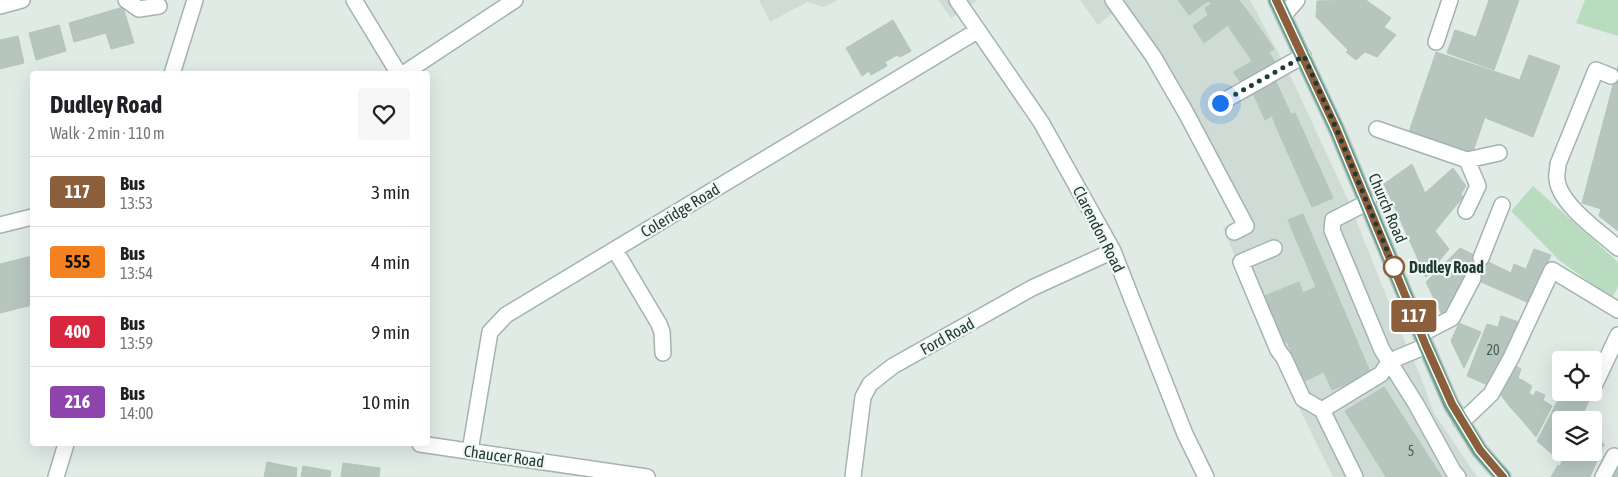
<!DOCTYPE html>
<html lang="en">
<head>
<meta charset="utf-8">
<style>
  :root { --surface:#fff; --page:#f6f6f6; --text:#202124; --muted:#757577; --line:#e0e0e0 }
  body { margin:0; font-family:"Asap Condensed",sans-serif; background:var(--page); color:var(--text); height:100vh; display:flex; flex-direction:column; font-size:19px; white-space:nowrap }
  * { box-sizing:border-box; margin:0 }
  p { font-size:16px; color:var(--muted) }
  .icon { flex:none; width:28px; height:28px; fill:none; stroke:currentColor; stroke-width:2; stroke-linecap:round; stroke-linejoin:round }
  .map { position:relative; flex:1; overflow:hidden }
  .details { position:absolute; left:30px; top:71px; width:400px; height:375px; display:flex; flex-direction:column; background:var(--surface); border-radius:5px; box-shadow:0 5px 20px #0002 }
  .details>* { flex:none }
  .badge { padding:0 10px; border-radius:4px; font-size:18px; line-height:32px }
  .buttons { position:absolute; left:1552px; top:351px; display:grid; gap:10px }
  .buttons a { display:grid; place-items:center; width:50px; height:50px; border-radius:5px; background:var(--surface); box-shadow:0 5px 20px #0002; font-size:25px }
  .you { position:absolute; width:25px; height:25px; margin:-12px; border:4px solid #fff; border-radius:50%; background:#1a73e8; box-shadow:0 0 0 8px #1a73e833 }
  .map>.badge { position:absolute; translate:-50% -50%; box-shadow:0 0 0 2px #fff }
  .round { display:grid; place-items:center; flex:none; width:52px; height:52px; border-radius:5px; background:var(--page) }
  .headline { display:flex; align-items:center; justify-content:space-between; height:85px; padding:0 20px }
  h1 { font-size:24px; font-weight:700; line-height:38px }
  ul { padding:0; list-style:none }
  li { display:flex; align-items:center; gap:15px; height:70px; padding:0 20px; border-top:1px solid var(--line) }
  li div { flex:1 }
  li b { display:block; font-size:19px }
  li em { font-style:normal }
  li .badge { min-width:55px; font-weight:700; text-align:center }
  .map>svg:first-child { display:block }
  .built { fill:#cfdbd5 }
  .green { fill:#b9dcc1 }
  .building { fill:#b6c6bf; stroke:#b3c5bd }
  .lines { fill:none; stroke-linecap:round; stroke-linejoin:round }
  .minor-tunnel { stroke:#bac8c2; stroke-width:15; stroke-dasharray:15 8; stroke-linecap:butt }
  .minor-casing { stroke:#a3b3ad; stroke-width:18 }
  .major-casing { stroke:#c1c8c6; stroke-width:18 }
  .minor { stroke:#fff; stroke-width:15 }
  .major { stroke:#65a18f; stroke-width:15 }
  .line-casing { stroke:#fff; stroke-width:11 }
  .line { stroke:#8b5e3c; stroke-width:8 }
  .walk { stroke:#213b33; stroke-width:5; stroke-dasharray:0 9 }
  .stop-dot { fill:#fff; stroke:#8b5e3c; stroke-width:2.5 }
  .labels { text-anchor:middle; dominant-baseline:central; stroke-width:4.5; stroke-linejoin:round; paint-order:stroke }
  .number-label { font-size:14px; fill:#465e56 }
  .street-label { font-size:16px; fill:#213b33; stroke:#f1f8f4 }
  .stop-label { font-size:16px; font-weight:bold; fill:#213b33; stroke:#f1f8f4; text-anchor:start }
</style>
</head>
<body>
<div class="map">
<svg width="1618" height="477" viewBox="0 0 1618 477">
  <rect width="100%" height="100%" fill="#e0ebe6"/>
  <path class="built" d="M759,0h78l-13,7 -17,-5 -37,20z
    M938,0h40l-27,18z
    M1080,0h170l39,73 59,127 51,128 21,47 14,38 43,64h-144l-32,-65 -78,-184 12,-7 -30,-62 -60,-102 -32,-44 -15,12z"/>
  <path class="green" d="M1585,0h33v36l-42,-13z
    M1533,186l85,76v25l-6,11 -52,-37 -49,-50z"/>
  <path class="building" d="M1178,0h39l-5,4 -4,-3 -19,14z
    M1217,0h22l13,17 -20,15 -4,-7 -24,18 -11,-17 15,-11 -3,-7z
    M1366,0l25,18 -7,9 12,8 -19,22 -12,-5 -9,8 -10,-8 2,-2 -32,-33 1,-16z
    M1489,0h30l-25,70 -47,-17 8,-23 21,7z
    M123,7l11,36 -23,6 -5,-16 -32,9 -5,-19z
    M1252,17l22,32 -21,13 -21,-30z
    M893,20l18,31 -11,6 -3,-2 -12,7 2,4 -16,9 -2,-4 -7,5 -16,-28z
    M59,25l7,26 -30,9 -7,-27z
    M18,36l6,27 -24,6v-29z
    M1269,52l9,15 -35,18 -10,-13z
    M1436,52l84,28 -7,18 -15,-4 -10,25 -3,-2 -13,37 -63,-22z
    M1529,55l31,11 -27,71 -45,-18 10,-25 15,4z
    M1618,66v165l-19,-15 2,-7 -19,-6z
    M1275,80l16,34 -17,7 -2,-5 -7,4 -13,-29z
    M1295,113l38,85 -21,9 -38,-85z
    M1412,164l13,29 28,-25 13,18 -5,8 2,3 -28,34 14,18 -23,28 -42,-93z
    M1303,214l68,160 -39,16 -8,-18 -20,9 -17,-39 -9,4 -16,-49 37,-15 4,11 13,-6 -28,-67z
    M1460,248l51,25 3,-9 12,5 8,-20 17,6 -22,48 -64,-28 -18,42 -5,-2 -16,-33z
    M32,256v49l-32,8v-49z
    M1501,316l21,7 -30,64 -25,-11 20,-52 11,3z
    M1459,323l22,9 -17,36 -13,-27z
    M1511,363l10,6 -3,9 6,3 -14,26 -13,-17z
    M1524,381l8,5 -3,7 5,3 -13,23 -11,-12z
    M1384,387l58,90h-56l-41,-66z
    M1536,391l9,4 -2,5 9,6 -16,31 -15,-18z
    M1562,392h22l7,4 -11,24h-19v32h2l-4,8 -22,-19z
    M1594,438l10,6 -14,33h-39l7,-12 2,1 5,-11h2l2,-3h25z
    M267,462l30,6 -1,9h-32z
    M343,463l37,5 -1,9h-38z
    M303,466l28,5 -1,6h-29z
    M1618,467v10h-9l5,-7z"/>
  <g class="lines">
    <path class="minor-tunnel" d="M1473,278l8,-20"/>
    <defs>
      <path id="minor" d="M126,0l13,9 20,-3
        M354,0l45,74
        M957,0l84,122 72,129 72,183 21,43
        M1113,0l40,56 33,57 60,113 -12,6
        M0,6l22,-6
        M1284,15l13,-15
        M1436,42l14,-42
        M172,74l23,-74
        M403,74l112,-74
        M1611,76l-15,-6 -38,94c0,5 -2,11 -1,15 2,25 43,53 61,69
        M1220,103l83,-47
        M1377,129l90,31 11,26 -12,25
        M1467,160l32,-7
        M1368,202l-35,18 -1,10 50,120 34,54 37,67 5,6
        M0,225l32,-8
        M1274,248l-33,14 37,88 6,8 19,41 19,11
        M615,250l44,74 3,8 1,21
        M1481,258l21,-53
        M1421,334l31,-16 21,-40
        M1595,384l23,-49
        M1461,421l8,-6 22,-21 20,-36 41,-88 66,40
        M420,444l227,33
        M470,451l20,-119 16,-17 471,-284
        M56,477l10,-33
        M853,477l10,-80 7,-13 23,-18 139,-78 81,-37
        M1355,477l-33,-67 59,-36 9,-13 36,-15
        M1603,477l11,-21 4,2"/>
      <path id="major" d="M1276,0l60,128 90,218 25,58 29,47 23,26"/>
    </defs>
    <use href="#minor" class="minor-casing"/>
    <use href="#major" class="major-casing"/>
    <use href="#minor" class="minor"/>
    <use href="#major" class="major"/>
  </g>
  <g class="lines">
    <defs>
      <path id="line" d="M1276,0l60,128 90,218 26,58 28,46 23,27"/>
    </defs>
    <use href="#line" class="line-casing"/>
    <use href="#line" class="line"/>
    <path class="walk" d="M1220,103l84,-47 32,72 58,139"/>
  </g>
  <circle class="stop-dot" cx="1394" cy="267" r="10"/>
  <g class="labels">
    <g class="number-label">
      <text x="1493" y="350">20</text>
      <text x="1411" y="451">5</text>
    </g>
    <g class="street-label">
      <text transform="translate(1388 208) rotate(67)">Church Road</text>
      <text transform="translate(680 210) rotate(-31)">Coleridge Road</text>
      <text transform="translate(1099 229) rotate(63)">Clarendon Road</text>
      <text transform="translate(947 336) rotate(-29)">Ford Road</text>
      <text transform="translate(504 456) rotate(8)">Chaucer Road</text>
    </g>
    <g class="stop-label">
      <text x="1409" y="267">Dudley Road</text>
    </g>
  </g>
</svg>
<div class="buttons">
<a><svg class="icon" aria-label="locate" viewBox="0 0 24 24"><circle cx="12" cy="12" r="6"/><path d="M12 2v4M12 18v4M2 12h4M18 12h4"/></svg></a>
<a><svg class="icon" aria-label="layers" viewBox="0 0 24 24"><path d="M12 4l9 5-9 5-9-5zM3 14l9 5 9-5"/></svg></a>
</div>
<div class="you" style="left:1220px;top:103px"></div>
<b class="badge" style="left:1414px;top:316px;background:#8b5e3c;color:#fff">117</b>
<section class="details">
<div class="headline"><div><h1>Dudley Road</h1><p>Walk · 2 min · 110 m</p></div><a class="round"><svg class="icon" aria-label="heart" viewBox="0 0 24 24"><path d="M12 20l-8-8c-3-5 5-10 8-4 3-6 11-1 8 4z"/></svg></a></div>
<ul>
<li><span class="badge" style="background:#8b5e3c;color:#fff">117</span><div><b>Bus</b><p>13:53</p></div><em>3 min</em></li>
<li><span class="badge" style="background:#f58220;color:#111">555</span><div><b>Bus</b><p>13:54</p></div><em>4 min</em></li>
<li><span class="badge" style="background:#d7263d;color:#fff">400</span><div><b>Bus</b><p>13:59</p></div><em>9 min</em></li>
<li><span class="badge" style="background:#8e44ad;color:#fff">216</span><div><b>Bus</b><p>14:00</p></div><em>10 min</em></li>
</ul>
</section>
</div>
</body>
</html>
